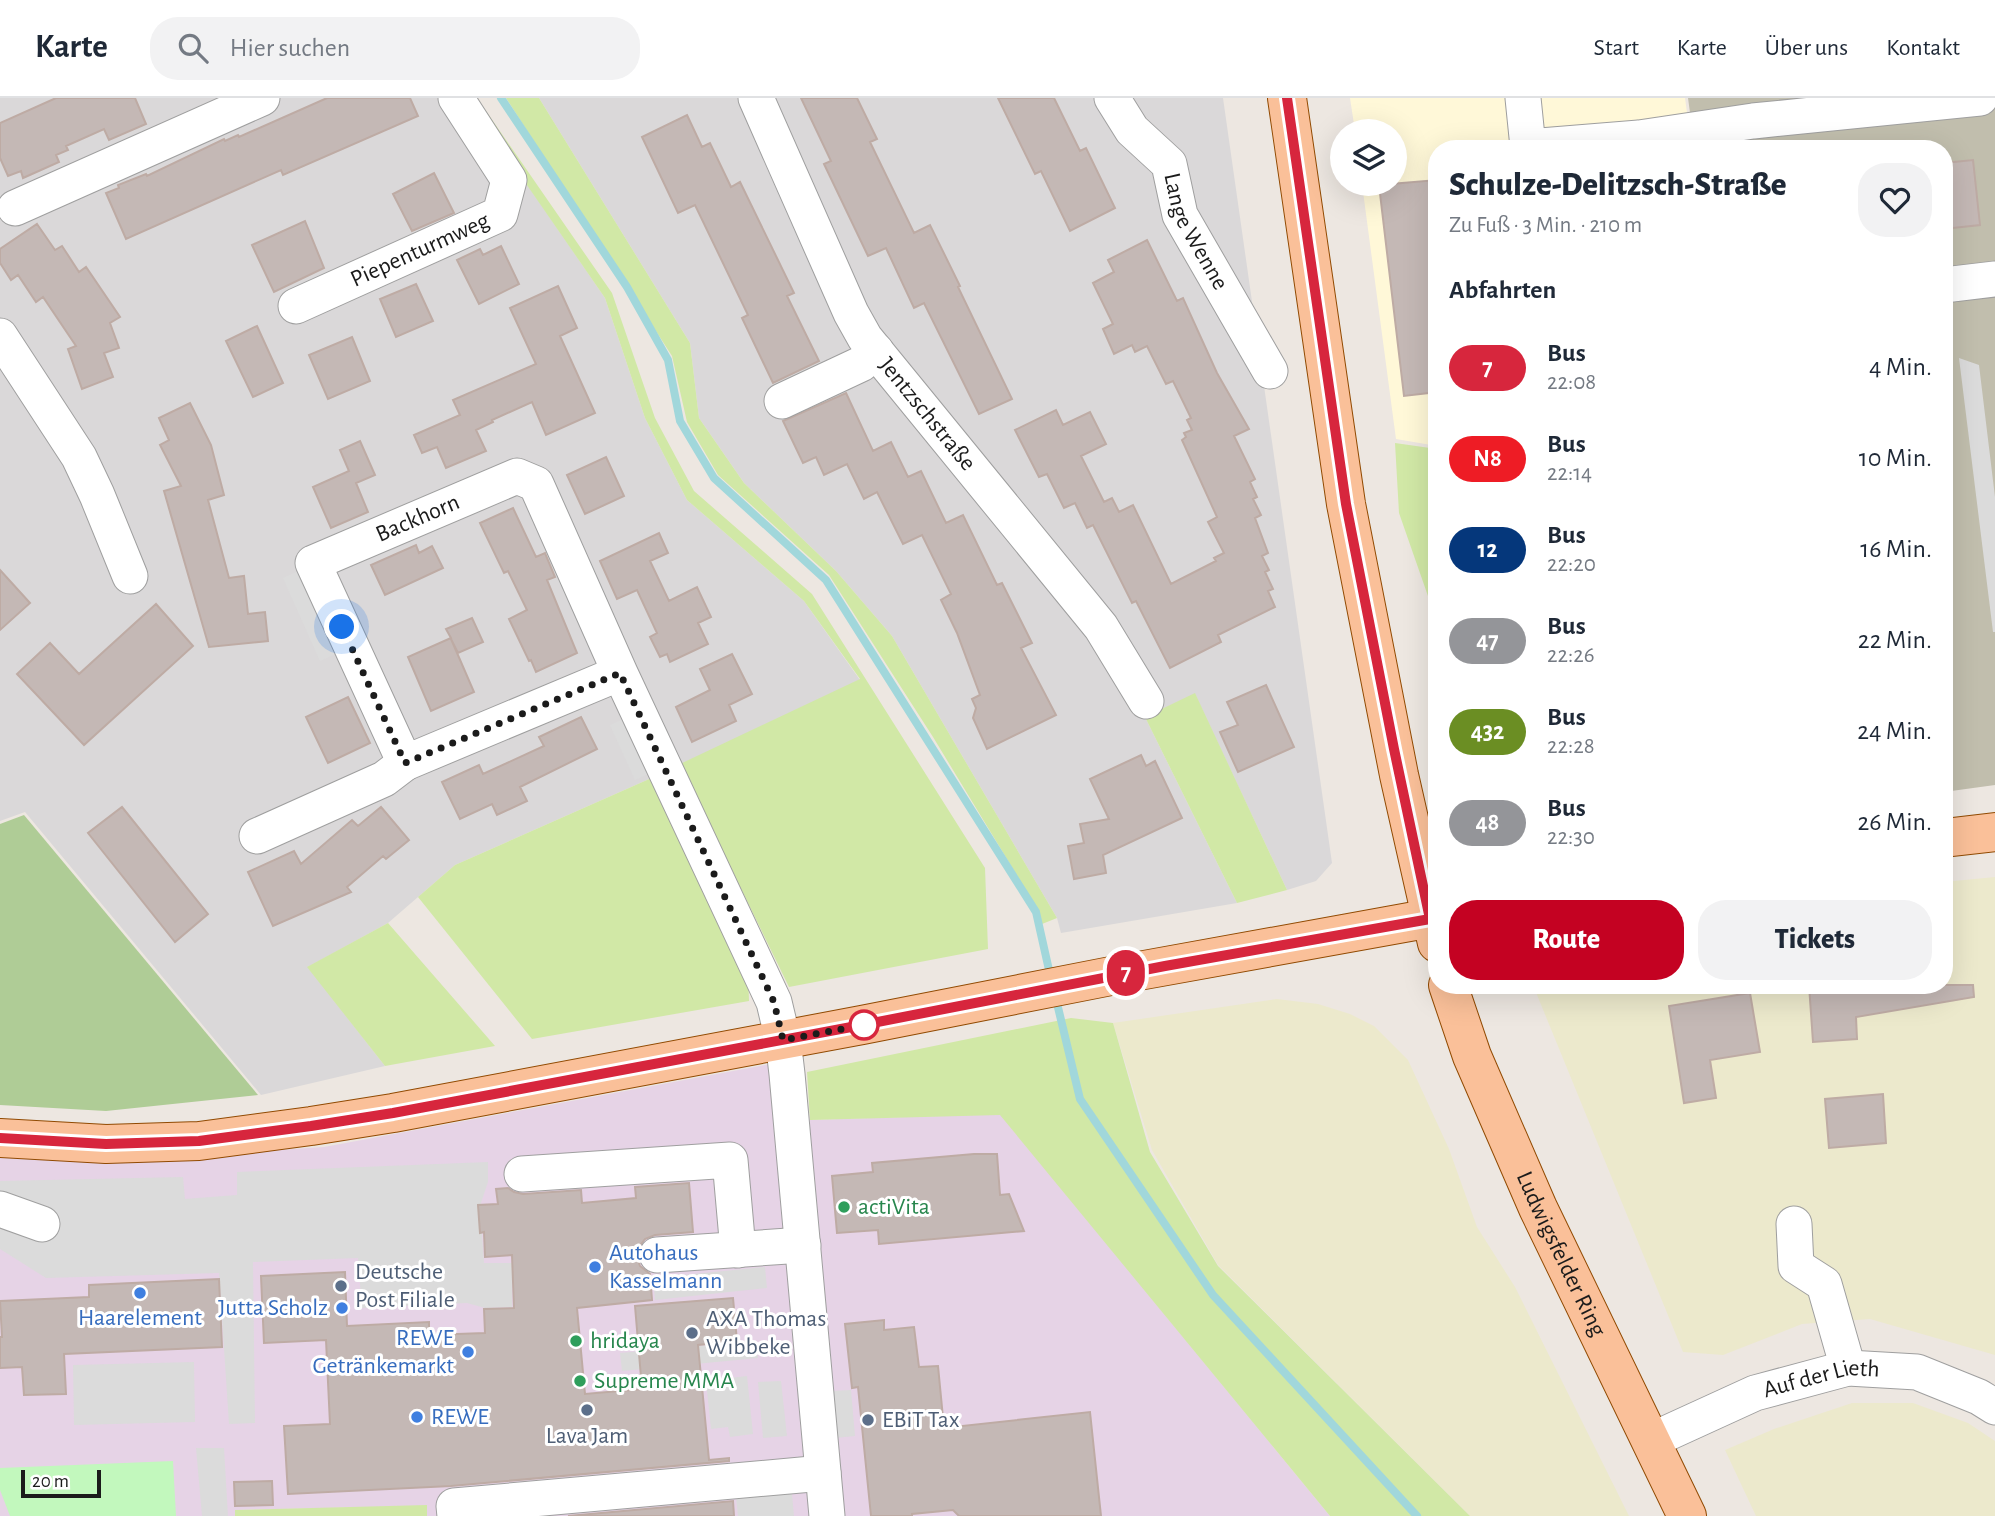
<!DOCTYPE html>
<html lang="de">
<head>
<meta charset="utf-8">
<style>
  :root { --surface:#fff; --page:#f2f2f3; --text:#1f2937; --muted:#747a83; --line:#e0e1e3; --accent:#c40222 }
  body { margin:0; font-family:"Alegreya Sans",sans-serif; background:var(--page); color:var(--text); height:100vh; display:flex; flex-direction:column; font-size:26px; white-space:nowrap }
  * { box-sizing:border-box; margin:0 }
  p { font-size:23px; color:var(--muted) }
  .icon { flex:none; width:38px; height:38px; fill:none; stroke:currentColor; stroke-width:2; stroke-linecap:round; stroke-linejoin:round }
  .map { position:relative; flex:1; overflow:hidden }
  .panel { position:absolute; left:1428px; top:42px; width:525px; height:854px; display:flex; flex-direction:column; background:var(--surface); border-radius:28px; box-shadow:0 7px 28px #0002 }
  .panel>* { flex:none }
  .badge { padding:0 14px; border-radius:23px; font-size:24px; line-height:46px }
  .fabs { position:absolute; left:1330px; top:21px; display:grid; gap:14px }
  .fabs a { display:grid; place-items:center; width:77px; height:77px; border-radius:50%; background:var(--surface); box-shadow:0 7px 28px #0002; font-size:35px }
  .scale { position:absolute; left:21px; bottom:18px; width:80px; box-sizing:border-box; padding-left:7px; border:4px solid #1b1b1b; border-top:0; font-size:19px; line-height:24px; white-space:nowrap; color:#1b1b1b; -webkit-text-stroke:5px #fff; paint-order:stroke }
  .you { position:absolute; width:35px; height:35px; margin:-18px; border:5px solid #fff; border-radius:50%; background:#1a73e8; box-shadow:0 0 0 10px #1a73e833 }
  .map>.badge { position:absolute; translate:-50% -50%; box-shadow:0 0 0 4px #fff }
  h2 { padding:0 21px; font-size:26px; line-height:63px }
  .round { display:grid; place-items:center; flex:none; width:74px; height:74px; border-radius:28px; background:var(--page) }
  .overview { display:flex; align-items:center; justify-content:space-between; height:119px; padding:0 21px }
  h1 { font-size:33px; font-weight:800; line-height:52px }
  .primary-button { display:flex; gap:14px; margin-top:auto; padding:14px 21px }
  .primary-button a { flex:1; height:80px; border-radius:28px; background:var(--accent); color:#fff; font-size:28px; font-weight:800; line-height:80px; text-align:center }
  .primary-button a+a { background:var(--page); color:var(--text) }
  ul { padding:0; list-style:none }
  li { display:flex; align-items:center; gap:21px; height:91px; padding:0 21px }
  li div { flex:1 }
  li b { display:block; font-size:26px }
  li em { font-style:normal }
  li .badge { min-width:77px; font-weight:700; text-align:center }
  header { display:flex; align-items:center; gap:42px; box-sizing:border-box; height:98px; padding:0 35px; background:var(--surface); border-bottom:2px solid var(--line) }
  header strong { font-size:33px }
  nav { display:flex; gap:38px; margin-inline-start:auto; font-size:24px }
  .search { width:490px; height:63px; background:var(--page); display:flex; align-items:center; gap:18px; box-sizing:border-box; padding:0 24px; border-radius:28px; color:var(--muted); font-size:26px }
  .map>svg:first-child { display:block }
  .residential { fill:#dad8d9 }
  .industrial { fill:#e6d3e6 }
  .education { fill:#fff8d8 }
  .construction { fill:#c1bead }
  .farmland { fill:#ece9cc }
  .grass { fill:#d1e8a6 }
  .forest { fill:#afcc96 }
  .park { fill:#c2f8bd }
  .parking { fill:#dbdbdb }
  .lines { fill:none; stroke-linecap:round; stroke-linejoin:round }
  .stream { stroke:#a1d7db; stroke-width:8 }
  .building { fill:#c4b8b5; stroke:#beaba4; stroke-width:2 }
  .minor-casing { stroke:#9f9f9f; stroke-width:37 }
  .major-casing { stroke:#914a02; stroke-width:40 }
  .minor { stroke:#fff; stroke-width:35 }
  .major { stroke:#fac099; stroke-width:38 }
  .line-casing { stroke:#fff; stroke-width:16 }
  .line { stroke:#d7263d; stroke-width:10 }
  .walk { stroke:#1b1b1b; stroke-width:7; stroke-dasharray:0 12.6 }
  .stop-dot { fill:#fff; stroke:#d7263d; stroke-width:3.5 }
  .leisure-dot { fill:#2e9e5b; stroke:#fff; stroke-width:2.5 }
  .shop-dot { fill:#3f7fe0; stroke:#fff; stroke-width:2.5 }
  .service-dot { fill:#5c6f8a; stroke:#fff; stroke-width:2.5 }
  .labels { text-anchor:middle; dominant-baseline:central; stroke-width:6; stroke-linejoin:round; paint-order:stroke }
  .street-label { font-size:24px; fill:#1b1b1b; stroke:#fff }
  .leisure-label { font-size:24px; fill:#27864d; stroke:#fff; text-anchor:start }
  .shop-label { font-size:24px; fill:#366cbe; stroke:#fff; text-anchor:start }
  .service-label { font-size:24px; fill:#4e5e75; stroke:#fff; text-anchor:start }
</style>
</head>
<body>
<header>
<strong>Karte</strong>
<div class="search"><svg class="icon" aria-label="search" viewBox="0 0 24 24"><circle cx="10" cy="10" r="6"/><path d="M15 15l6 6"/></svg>Hier suchen</div>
<nav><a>Start</a><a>Karte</a><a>Über uns</a><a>Kontakt</a></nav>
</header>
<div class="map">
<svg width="1995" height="1418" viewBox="0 0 1995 1418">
  <rect width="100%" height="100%" fill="#ede7e1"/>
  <path class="residential" d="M0,0h468l137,200 40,120 42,82 117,101 56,79 -204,96 -201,89 -67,58 -80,44 77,99 -124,29 -236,-283 -25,9z
    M539,0h684l109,765 -16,18 -29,9 -92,-196 -50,23 92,186 -176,30 -4,-15 -165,-282 -56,-65 -92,-88 -45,-65 -9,-75z"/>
  <path class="industrial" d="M803,960l6,62 191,-6 330,402h-903v-10l-192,4v6h-235v-358l134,1 190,-12z"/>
  <path class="education" d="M1350,0h335l7,51h-255v297l-41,-7 -34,-255h33v-53h-40z"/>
  <path class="construction" d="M1688,0h307v687l-51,7v-643h-249z"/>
  <path class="farmland" d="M1995,779v478l-125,-36 -68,5 -79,31 -40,-3 -150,-367h411v-103z
    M1277,901l41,5 32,10 24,12 34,34 41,89 28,78 38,60 114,229h-159l-252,-251 -66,-115 -39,-127z
    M1852,1305h61l55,20 27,18v75h-239l-31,-66 49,-21z"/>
  <path class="grass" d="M477,0l135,195 43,125 39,73 118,103 173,274 3,81 -199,38 -109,-223 180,-85 -56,-78 -117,-101 -42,-82 -40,-120 -85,-123z
    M506,0h33l151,245 9,75 45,65 92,88 56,65 165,282 -15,6 -3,-12 -106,-175 -104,-162 -111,-100 -31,-53 -15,-66z
    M1395,345l42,6 -1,170 -37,-106z
    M1195,595l92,197 -50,13 -92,-186z
    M656,678l92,197 1,28 -217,38 -114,-142 37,-32z
    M388,825l107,123 -110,20 -78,-99z
    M1071,920l42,5 37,129 68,114 252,250h-140l-330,-401 -190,5 -3,-48z
    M427,1407v11h-192v-6z"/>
  <path class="forest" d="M24,717l234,280 -152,16 -106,-6v-281z"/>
  <path class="park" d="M173,1363l3,55h-166l-10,-26v-22z"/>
  <path class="parking" d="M1959,260l20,7 16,132v135h-2z
    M305,470l37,83 -22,10 -37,-83z
    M630,618l25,55 -20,9 -25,-55z
    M488,1064v20l-8,24 4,57h28v44l-27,1 -18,-5 -105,5 -4,-50 -105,4 2,161 -26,1 -10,-151 -173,5 -46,-29v-68l183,-4 2,22 52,-4v-23z
    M765,1169l2,21 -112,12 -2,-22z
    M756,1243l2,17 -136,13 -2,-18z
    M194,1264l1,60 -121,3 -1,-60z
    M747,1278l6,58 -23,3 -2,-10 -17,2 -5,-48z
    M781,1283l6,55 -24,2 -5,-56z
    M851,1292l4,46 -20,2 -4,-47z
    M196,1350h28l4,68h-26z
    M791,1385l3,33h-56l-3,-28z"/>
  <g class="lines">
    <path class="stream" d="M501,0l126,189 41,73 12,61 34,57 112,102 210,332 15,67
      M1056,901l24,100 133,196 204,221"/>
  </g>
  <path class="building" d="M56,0h79l11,26 -37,16 -5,-11 -38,17 2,4 -12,5 3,7 -36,16 -2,-7 -13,5 -8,-18v-35z
    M327,0h83l8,18 -135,59 -2,-5 -155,69 -20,-46 13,-5 -1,-3 28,-11 1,2 77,-37 1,2 13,-6 1,2z
    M801,0h56l20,41 -7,3 44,91 16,-8 30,61 -2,1 54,112 -33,15 -55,-111 -10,5 -28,-60 -18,8 -44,-92 7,-3z
    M998,0h56l26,53 6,-3 29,60 -45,23 -29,-60 -6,3z
    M687,17l15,32 8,-4 21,44 9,-5 54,111 -7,3 32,65 -46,22 -31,-65 6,-3 -53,-110 -17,8 -36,-76z
    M1973,62l7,65 -36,4v-66z
    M434,75l20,40 -42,18 -19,-37z
    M1437,82v212l-33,4 -25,-211z
    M305,123l19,47 -50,24 -22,-47z
    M37,126l18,26 7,-4 17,26 7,-5 34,50 -10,6 9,25 -15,5 9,24 -31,12 -14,-40 8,-3 -33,-49 -7,5 -18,-27 -7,5 -11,-17v-14z
    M1147,142l30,61 6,-3 34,75 32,56 -15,7 21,43 -5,3 7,15 -4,2 8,16 -6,3 13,35 -6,3 7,14 -4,2 8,17 -5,2 7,16 -57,28 3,7 -51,26 -34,-67 -4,2 -39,-78 -6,3 -12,-25 -11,5 -17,-34 -8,3 -24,-47 41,-20 7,15 27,-13 16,32 -25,12 23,46 8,-4 7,14 14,-7 38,79 45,-23 -2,-3 10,-5 -16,-31 9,-5 -35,-77 4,-3 -2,-4 8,-3 -5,-10 4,-2 -18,-37 -7,3 -19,-38 -12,6 -3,-7 -18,9 -11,-25 10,-5 -20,-41 21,-11 -6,-12z
    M501,148l18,38 -40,20 -22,-44 23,-11 3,6z
    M416,186l17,37 -37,16 -16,-38z
    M558,188l19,42 -17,8 35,77 -49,22 -14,-33 -40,18 1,2 -17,8 10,21 -40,17 -9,-21 -15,6 -8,-18 46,-20 -7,-15 83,-36 -26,-56z
    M257,228l26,57 -30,14 -27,-56z
    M352,239l18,44 -42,18 -19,-44z
    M846,295l27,58 18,-9 17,35 13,-6 25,52 17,-8 34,70 5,-2 30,60 -11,5 35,67 -69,34 -14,-31 3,-10 -4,-9 8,-4 -23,-62 -16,-33 10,-6 -29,-59 -19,9 -26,-52 -13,7 -17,-35 -23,11 -8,-18 -13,6 -20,-42z
    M190,305l21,42 13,50 -16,5 21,78 15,-2 4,38 17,-2 3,29 -59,6 -45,-156 17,-5 -21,-41 9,-5 -10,-22z
    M360,343l15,34 -19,8 12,29 -37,16 -18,-41 36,-16 -9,-21z
    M606,359l18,39 -39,18 -18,-39z
    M513,410l23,49 9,-4 10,24 -8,3 30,73 -41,19 -5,-12 -2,1 -20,-42 18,-9 -19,-39 -4,2 -24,-50z
    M659,435l9,20 -18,8 19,40 28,-14 14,30 -13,6 10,21 -38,18 -3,-8 -7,3 -10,-20 7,-4 -20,-43 -20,9 -17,-38z
    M416,447l3,8 13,-7 11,22 -58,27 -14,-30z
    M0,472l30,33 -30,27z
    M156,506l37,42 -109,99 -67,-71 33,-31 29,31z
    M472,520l11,24 -25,11 -7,-14 23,53 -43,19 -23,-54 43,-19 -5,-9z
    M732,556l20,40 -23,11 7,16 -44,21 -16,-35 34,-17 -10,-21z
    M1266,587l28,62 -56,25 -18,-40 18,-7 -11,-23z
    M348,599l22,46 -42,20 -22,-46z
    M581,619l16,32 -77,38 7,14 -30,14 -5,-11 -32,15 -18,-37 37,-17 4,9 61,-28 -5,-9z
    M1141,657l5,11 9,-5 27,57 -79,37 3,18 -32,6 -6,-33 16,-3 -4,-19 29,-5 -19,-40z
    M122,709l86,107 -33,28 -87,-109z
    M381,709l28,33 -23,19 -3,-3 -36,31 4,5 -78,34 -25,-54 46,-21 7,13 51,-44 6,6z
    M1809,887h164l1,12 -118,20 1,22 -44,3z
    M1750,895l10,59 -50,8 6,38 -32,5 -15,-97z
    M1883,996l3,49 -57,5 -4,-49z
    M974,1056h23l3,41 9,-1 15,37 -145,13 -1,-14 -41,3 -5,-57 41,-4 -1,-9z
    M689,1085l4,49 -38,3 -10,4 -6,8 -2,10 3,9 10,8 2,26 -75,8 8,86 57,-5 -7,-83 98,-8 4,43 -39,4 11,115 20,-2v3l-278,25 -163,8 -4,-68 46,-2 -4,-84 -62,3 -3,-67 84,-4 2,54 82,-4v13l56,-2 -1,-24 30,-1 -2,-53 -27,2 -1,-25 -4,1 -2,-28 20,-1 -2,-15 12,-1 6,4 9,2 58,-4 1,13 54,-5 -1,-11z
    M219,1181l3,68 -158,7 2,40 -42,1 -2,-28 -22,1v-31h2l-2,-36 89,-4v-12z
    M884,1222v10l30,-3 5,40 19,-1 6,62 146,-16 11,104h-142l-6,-6 -41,4v2h-41l-13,-129 -6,1 -7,-64z
    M272,1383l1,24 -38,1 -1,-24z
    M733,1403l1,15h-166z"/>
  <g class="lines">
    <defs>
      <g id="minor">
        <path id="s1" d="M756,0l95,215 14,25 236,289 45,74"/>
        <path id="s2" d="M1112,0l20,32 37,34 11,51 90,156"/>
        <path d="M1523,0l5,49 111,-9 114,-17 227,-23"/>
        <path d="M15,110l247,-110"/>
        <path d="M1944,187l51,-6"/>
        <path id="s3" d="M296,208l204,-92 9,-34 -53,-82"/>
        <path d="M0,238l79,121 18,38 33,81"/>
        <path d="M782,303l79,-37 15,-13"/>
        <path id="s4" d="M620,575l-215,90 -92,-200 204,-87 19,8 84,189 154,329 9,38 4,34 40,442"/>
        <path d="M257,738l127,-57 21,-16"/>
        <path d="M522,1076l208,-14 8,90"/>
        <path d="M0,1111l42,15"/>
        <path d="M1794,1126l2,42 28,18 24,84"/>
        <path d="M657,1157l146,-10"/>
        <path id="s5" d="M1650,1343l105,-48 93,-25 69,4 62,25 16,10"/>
        <path d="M455,1418l-1,-10 369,-33"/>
      </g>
      <g id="major">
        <path d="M1287,0l59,406 53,271 38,168"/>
        <path d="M1944,740l51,-6"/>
        <path id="s6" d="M1448,887l24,71 66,152 149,308"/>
        <path d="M0,1040l106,6 93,-3 112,-15 82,-13 469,-88 249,-49 326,-59"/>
      </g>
    </defs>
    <use href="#minor" class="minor-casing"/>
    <use href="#major" class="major-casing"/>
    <use href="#minor" class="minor"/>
    <use href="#major" class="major"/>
  </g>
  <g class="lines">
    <defs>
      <path id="line" d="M0,1040l106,6 93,-3 112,-15 82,-13 469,-88 303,-59 265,-47 -36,-170 -48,-245 -59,-406"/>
    </defs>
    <use href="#line" class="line-casing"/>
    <use href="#line" class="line"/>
    <path class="walk" d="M342,529l63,136 215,-90 154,329 9,38 81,-15"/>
  </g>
  <circle class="stop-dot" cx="864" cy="927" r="14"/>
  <g class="leisure-dot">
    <circle cx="844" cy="1109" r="7"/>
    <circle cx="576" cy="1243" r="7"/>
    <circle cx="580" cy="1283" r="7"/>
  </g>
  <g class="shop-dot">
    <circle cx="595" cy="1169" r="7"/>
    <circle cx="140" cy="1195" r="7"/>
    <circle cx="342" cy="1210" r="7"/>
    <circle cx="468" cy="1254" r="7"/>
    <circle cx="417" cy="1319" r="7"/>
  </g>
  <g class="service-dot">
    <circle cx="341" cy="1188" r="7"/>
    <circle cx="692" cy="1235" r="7"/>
    <circle cx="587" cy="1312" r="7"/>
    <circle cx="868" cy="1322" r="7"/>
  </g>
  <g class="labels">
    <g class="street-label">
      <text stroke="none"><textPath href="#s2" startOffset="161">Lange Wenne</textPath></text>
      <text stroke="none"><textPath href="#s3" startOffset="136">Piepenturmweg</textPath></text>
      <text stroke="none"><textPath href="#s1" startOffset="362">Jentzschstraße</textPath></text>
      <text stroke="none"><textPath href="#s4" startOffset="567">Backhorn</textPath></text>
      <text stroke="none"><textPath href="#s6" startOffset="292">Ludwigsfelder Ring</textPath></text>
      <text stroke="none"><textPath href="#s5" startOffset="184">Auf der Lieth</textPath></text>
    </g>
    <g class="leisure-label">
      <text x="858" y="1109">actiVita</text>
      <text x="590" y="1243">hridaya</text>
      <text x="594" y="1283">Supreme MMA</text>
    </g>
    <g class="shop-label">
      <text x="609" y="1155">Autohaus<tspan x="609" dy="28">Kasselmann</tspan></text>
      <text x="328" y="1210" text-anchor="end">Jutta Scholz</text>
      <text x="140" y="1220" text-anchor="middle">Haarelement</text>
      <text x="454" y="1240" text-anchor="end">REWE<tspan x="454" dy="28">Getränkemarkt</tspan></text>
      <text x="431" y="1319">REWE</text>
    </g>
    <g class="service-label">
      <text x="355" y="1174">Deutsche<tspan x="355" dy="28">Post Filiale</tspan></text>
      <text x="706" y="1221">AXA Thomas<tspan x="706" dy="28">Wibbeke</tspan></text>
      <text x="882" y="1322">EBiT Tax</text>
      <text x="587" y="1338" text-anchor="middle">Lava Jam</text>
    </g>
  </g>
</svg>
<div class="fabs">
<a><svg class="icon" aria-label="layers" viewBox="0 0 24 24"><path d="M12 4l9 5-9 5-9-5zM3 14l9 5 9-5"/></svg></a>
</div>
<div class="scale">20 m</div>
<div class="you" style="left:342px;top:529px"></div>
<b class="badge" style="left:1126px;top:875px;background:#d7263d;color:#fff">7</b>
<section class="panel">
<div class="overview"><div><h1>Schulze-Delitzsch-Straße</h1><p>Zu Fuß · 3 Min. · 210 m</p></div><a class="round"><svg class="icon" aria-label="heart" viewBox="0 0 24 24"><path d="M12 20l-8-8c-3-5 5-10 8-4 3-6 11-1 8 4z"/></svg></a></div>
<h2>Abfahrten</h2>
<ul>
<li><span class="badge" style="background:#d7263d;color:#fff">7</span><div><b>Bus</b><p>22:08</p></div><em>4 Min.</em></li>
<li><span class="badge" style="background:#ee1c25;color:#fff">N8</span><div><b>Bus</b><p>22:14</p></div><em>10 Min.</em></li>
<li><span class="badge" style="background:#05377b;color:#fff">12</span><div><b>Bus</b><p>22:20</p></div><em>16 Min.</em></li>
<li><span class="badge" style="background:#949599;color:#fff">47</span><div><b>Bus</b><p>22:26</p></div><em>22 Min.</em></li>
<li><span class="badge" style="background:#6b8e23;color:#fff">432</span><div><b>Bus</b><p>22:28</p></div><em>24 Min.</em></li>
<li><span class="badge" style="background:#949599;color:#fff">48</span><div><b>Bus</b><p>22:30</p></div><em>26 Min.</em></li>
</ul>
<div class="primary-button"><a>Route</a><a>Tickets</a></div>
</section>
</div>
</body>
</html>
